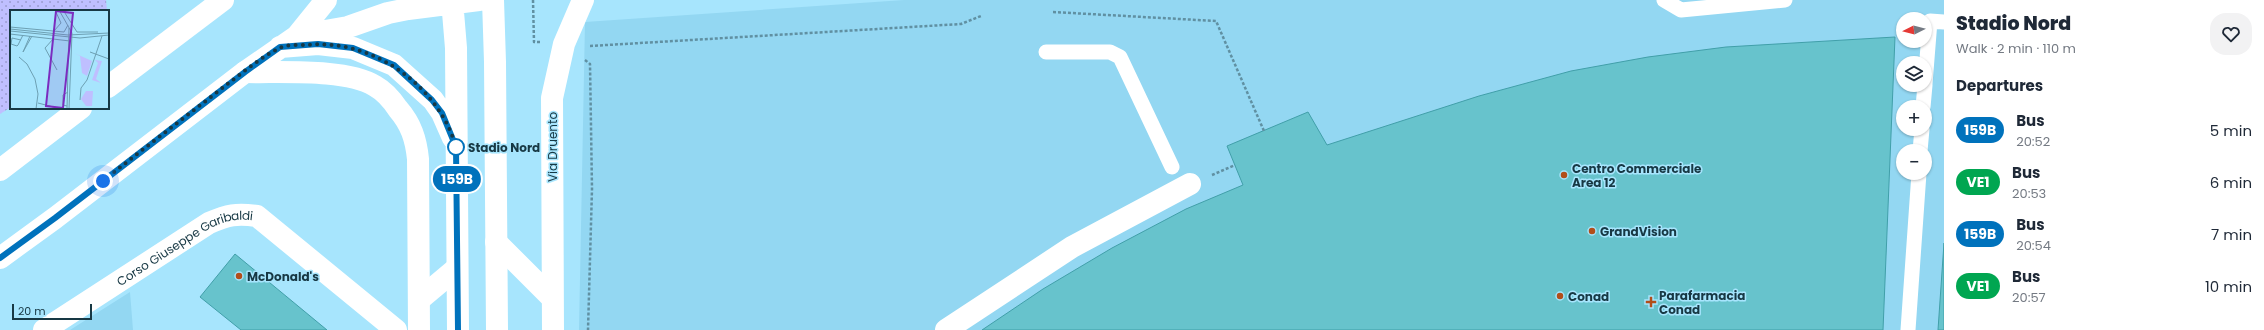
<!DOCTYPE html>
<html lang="en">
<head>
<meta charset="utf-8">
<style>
  :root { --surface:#fff; --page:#f2f2f3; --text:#1f2937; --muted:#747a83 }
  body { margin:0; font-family:Poppins,sans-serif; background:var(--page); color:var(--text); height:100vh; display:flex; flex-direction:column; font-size:15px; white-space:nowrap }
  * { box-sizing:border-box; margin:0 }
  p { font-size:13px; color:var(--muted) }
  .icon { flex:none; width:22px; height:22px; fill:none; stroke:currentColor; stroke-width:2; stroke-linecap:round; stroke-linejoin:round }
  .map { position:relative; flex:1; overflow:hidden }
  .sheet { display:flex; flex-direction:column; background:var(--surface); width:320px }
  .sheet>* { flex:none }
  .badge { padding:0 8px; border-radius:13px; font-size:14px; line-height:26px }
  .needle { width:26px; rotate:264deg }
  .tools { position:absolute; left:1896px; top:12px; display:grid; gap:8px }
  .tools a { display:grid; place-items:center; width:36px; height:36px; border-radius:50%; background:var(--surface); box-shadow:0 1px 3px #0004; font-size:20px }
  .scale { position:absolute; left:12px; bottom:10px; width:80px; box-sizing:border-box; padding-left:4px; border:2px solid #173844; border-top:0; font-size:11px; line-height:14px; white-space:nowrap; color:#173844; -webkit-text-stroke:3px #a7e5fd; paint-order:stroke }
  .you { position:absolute; width:20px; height:20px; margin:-10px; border:3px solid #fff; border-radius:50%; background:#1a73e8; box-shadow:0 0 0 6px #1a73e833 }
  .map>.badge { position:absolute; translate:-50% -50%; box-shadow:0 0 0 2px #fff }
  h2 { padding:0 12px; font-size:15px; line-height:36px }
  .round { display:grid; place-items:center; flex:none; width:42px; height:42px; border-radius:16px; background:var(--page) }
  .summary { display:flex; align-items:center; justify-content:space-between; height:68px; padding:0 12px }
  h1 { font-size:19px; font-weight:800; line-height:30px }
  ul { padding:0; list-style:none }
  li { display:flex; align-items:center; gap:12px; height:52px; padding:0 12px }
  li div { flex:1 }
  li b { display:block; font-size:15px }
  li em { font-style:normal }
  li .badge { min-width:44px; font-weight:700; text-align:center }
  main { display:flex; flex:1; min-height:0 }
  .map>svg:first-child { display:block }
  .built { fill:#93d7f2; fill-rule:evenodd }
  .park { fill:url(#park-dots) }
  .building { fill:#67c3cc; stroke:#419fa9 }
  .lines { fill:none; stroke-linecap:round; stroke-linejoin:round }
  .path { stroke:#6090a2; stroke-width:2.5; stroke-dasharray:3 2; stroke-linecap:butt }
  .service { stroke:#fff; stroke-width:15 }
  .pedestrian { stroke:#fff; stroke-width:22 }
  .minor { stroke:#fff; stroke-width:22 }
  .tertiary { stroke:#fff; stroke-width:22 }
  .line-casing { stroke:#fff; stroke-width:9 }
  .line { stroke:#0072bc; stroke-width:6 }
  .walk { stroke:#173844; stroke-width:4; stroke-dasharray:0 7.2 }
  .stop-dot { fill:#fff; stroke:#0072bc; stroke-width:2 }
  .poi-dot { fill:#b24e1a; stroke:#a7e5fd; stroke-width:1.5 }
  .labels { text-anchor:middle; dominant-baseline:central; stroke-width:3; stroke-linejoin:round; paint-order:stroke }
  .stop-label { font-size:12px; font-weight:bold; fill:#173844; stroke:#a7e5fd; text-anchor:start }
  .street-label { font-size:12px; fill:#173844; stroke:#a7e5fd }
  .poi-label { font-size:12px; font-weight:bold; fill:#173844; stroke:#a7e5fd; text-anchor:start }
  .inset-road { fill:none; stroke:#6da0b3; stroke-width:1 }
  .view { fill:#7b2cbf; fill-opacity:0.15; stroke:#7b2cbf; stroke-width:2 }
  .inset-edge { fill:none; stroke:#173844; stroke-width:2 }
</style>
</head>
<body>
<main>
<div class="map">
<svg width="1944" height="330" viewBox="0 0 1944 330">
  <defs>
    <pattern id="park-dots" width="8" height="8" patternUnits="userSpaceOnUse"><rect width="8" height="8" fill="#bfbfff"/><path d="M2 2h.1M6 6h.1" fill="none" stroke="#9a9cd0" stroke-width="1.8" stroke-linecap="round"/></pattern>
  </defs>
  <rect width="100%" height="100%" fill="#a7e5fd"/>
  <path class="built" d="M904,0h1040v330h-1365l6,-308zM1903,19h22v22h-22zM1903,63h22v22h-22zM1903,107h22v22h-22zM1903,151h22v22h-22z
    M130,292l3,38h-63z"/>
  <path class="park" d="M0,0h106l1,11h-96v96l-11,7z"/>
  <path class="building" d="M1895,37l-12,293h-901l61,-41 69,-41 74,-39 57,-24 -16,-39 81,-34 19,33 152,-49 92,-25 77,-14 78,-10z
    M1944,243v87h-6z
    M235,254l92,76h-86l-41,-33z"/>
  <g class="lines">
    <path class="path" d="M533,0l1,42h6
      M1053,12l163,9 48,110
      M590,46l371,-22 20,-8
      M585,60l5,4 2,125 -4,141
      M1212,175l23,-10"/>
    <path class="service" d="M1664,0l17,10 104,-10
      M1046,52h64l10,5 52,110
      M1925,84l5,-63 14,1
      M1923,107l2,-22
      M1920,151l2,-22
      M1908,330l11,-157"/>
    <path class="pedestrian" d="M946,330l126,-83 118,-63"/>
    <g class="minor">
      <path d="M245,72c34,1 101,-4 130,14 9,5 17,14 23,23 13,15 18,30 20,50l1,171"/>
      <path d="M108,87l115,-87"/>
      <path d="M0,170l81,-62"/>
      <path d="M496,242l56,56"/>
      <path d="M420,299l37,-31"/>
      <path id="s1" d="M44,330l165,-107c19,-8 27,-10 48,-7l139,114"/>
      <path d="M553,330l-1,-232 12,-54 19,-44"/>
    </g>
    <path class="tertiary" d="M452,0l4,48 2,282
      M493,0l2,62 2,268
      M302,35l46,-8 40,-14 20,-4 71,-9
      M280,47l38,-3 35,4 41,17 39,35 9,13 11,25
      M0,258l55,-40 190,-146 52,-36 29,-36"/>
  </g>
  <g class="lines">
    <defs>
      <path id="line" d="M0,258l55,-40 190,-146 35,-25 38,-3 35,4 41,17 38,35 10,13 14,34 2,183"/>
    </defs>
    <use href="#line" class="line-casing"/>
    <use href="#line" class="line"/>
    <path class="walk" d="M103,181c40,-32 81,-63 122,-95 16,-12 37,-30 55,-38 7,-4 19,-3 27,-3 65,-7 132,41 149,102"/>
  </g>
  <circle class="stop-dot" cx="456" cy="147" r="8"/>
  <g class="poi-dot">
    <circle cx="1564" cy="175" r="4"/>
    <circle cx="1592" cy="231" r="4"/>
    <circle cx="239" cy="276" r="4"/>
    <circle cx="1560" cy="296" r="4"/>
    <path d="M1649 296h4v4h4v4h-4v4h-4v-4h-4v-4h4z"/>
  </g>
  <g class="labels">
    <g class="stop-label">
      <text x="468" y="147">Stadio Nord</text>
    </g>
    <g class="street-label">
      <text transform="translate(552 147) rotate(-90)">Via Druento</text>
      <text stroke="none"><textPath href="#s1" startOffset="165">Corso Giuseppe Garibaldi</textPath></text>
    </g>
    <g class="poi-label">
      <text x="1572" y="168">Centro Commerciale<tspan x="1572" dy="14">Area 12</tspan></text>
      <text x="1600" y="231">GrandVision</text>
      <text x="247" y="276">McDonald's</text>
      <text x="1659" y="295">Parafarmacia<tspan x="1659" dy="14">Conad</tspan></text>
      <text x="1568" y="296">Conad</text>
    </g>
  </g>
  <g transform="translate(10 10)">
    <rect width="99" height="99" fill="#a7e5fd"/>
    <path d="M64,43l18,8 -5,15 -5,-3 -2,-17zM85,50l7,1 -6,18 5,4 -9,-3 6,-17z" fill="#bfbfff"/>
    <path d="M76,81h7l-1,15h-6l-5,-7z" fill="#bfbfff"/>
    <path class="inset-road" d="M49,0l13,23 -3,76M53,0l14,22h21M0,17l54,5 4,-7M0,19l58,6 41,-2M0,21l70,7 29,-3M44,21l7,-8 -6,-13M0,24l60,7M20,26l-7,16 9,-16M11,30l-9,-2 -1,6 6,2 1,-1 5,-10M35,38l12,22M35,38l9,-10M80,42l19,7M9,47l8,7 8,15 3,15 -2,15M70,90l1,-12 6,-8 15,-44M28,93l23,6M57,96l-4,-1v-10l5,-3M57,99l2,-81"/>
    <path class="view" d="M46,1l17,2 -10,95 -17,-2z"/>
    <rect width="99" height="99" class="inset-edge"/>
  </g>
</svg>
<div class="tools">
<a><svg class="needle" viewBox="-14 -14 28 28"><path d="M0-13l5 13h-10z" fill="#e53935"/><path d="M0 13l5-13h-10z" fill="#747a83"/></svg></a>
<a><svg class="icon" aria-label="layers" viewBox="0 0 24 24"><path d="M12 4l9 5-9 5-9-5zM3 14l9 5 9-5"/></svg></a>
<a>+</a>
<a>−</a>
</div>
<div class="scale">20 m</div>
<div class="you" style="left:103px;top:181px"></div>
<b class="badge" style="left:457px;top:179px;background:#0072bc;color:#fff">159B</b>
</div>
<section class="sheet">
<div class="summary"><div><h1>Stadio Nord</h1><p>Walk · 2 min · 110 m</p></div><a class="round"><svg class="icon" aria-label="heart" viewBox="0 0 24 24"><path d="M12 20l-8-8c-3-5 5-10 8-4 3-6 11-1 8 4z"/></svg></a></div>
<h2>Departures</h2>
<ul>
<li><span class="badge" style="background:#0072bc;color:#fff">159B</span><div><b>Bus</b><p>20:52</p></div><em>5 min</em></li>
<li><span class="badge" style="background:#00a651;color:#fff">VE1</span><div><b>Bus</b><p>20:53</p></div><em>6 min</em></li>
<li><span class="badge" style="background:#0072bc;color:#fff">159B</span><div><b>Bus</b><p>20:54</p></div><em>7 min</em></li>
<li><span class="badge" style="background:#00a651;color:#fff">VE1</span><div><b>Bus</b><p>20:57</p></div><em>10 min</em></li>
</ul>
</section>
</main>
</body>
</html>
